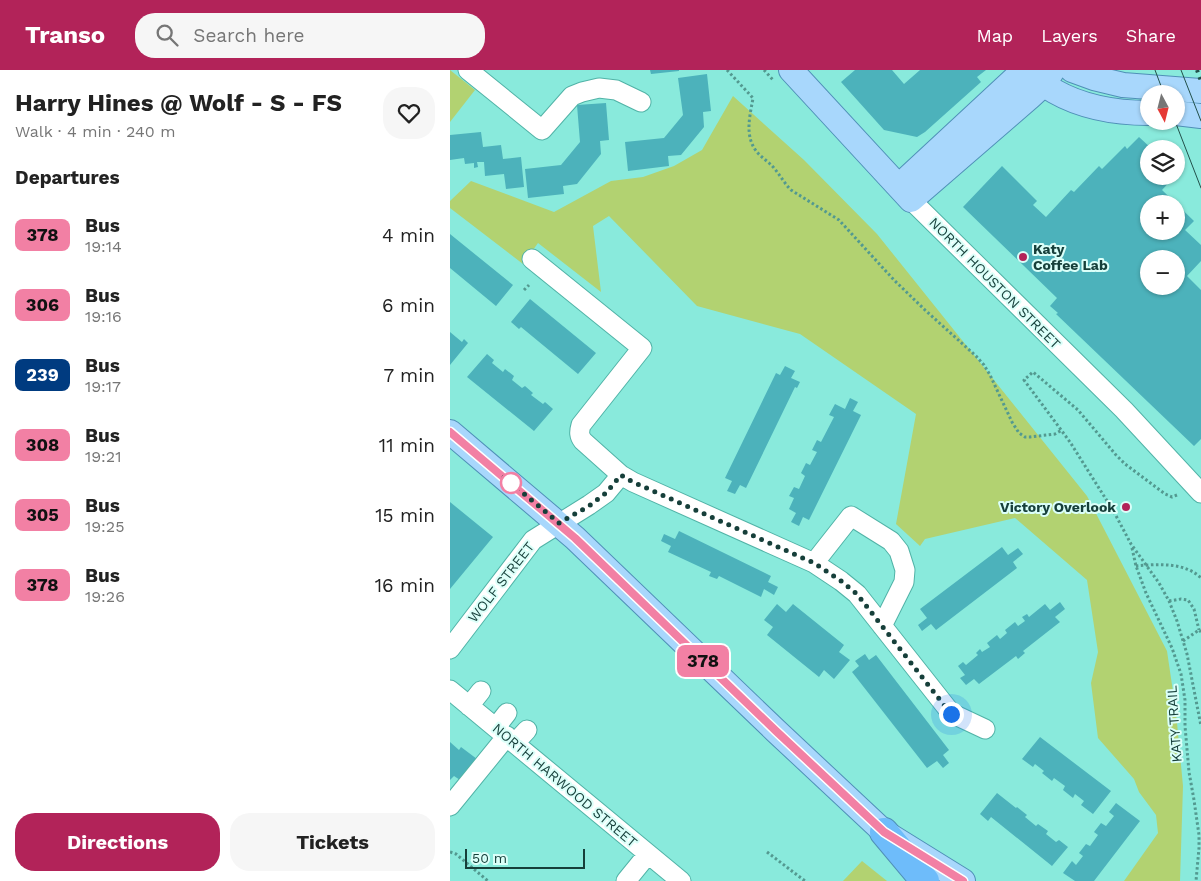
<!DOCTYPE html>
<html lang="en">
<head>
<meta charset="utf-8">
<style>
  :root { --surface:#fff; --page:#f6f6f6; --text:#222; --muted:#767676; --accent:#b22359 }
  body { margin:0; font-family:"Work Sans",sans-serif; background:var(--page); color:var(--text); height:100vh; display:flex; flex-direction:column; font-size:19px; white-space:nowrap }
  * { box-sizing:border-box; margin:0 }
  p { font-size:16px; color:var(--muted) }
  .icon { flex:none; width:28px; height:28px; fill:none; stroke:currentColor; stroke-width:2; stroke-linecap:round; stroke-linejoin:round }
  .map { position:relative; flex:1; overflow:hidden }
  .panel { display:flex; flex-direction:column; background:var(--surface); width:450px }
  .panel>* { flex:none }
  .badge { padding:0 10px; border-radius:8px; font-size:18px; line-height:32px }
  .needle { width:32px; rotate:173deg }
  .fabs { position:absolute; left:690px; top:15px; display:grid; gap:10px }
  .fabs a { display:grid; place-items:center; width:45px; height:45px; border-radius:50%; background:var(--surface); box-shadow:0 1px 4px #0004; font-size:25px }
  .scale { position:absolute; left:15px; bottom:12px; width:120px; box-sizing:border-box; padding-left:5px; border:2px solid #163f3a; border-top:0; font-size:14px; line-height:18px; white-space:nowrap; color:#163f3a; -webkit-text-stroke:4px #dbfff9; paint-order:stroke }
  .you { position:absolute; width:25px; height:25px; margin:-12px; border:4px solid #fff; border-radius:50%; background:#1a73e8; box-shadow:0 0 0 8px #1a73e833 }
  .map>.badge { position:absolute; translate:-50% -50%; box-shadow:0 0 0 2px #fff }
  h2 { padding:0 15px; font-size:19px; line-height:45px }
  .round { display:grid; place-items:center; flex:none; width:52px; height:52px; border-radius:20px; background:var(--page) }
  .overview { display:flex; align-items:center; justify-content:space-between; height:85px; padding:0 15px }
  h1 { font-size:24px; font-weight:700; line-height:38px }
  .action { display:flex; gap:10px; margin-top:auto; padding:10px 15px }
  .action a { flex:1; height:58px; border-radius:20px; background:var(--accent); color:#fff; font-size:20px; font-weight:700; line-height:58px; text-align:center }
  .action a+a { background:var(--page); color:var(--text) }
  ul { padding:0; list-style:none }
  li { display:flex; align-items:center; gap:15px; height:70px; padding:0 15px }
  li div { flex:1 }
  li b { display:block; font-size:19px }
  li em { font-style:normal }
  li .badge { min-width:55px; font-weight:700; text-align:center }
  header { display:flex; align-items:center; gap:30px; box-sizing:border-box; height:70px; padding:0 25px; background:var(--accent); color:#fff }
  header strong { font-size:24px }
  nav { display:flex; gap:28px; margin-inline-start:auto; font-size:18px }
  .search { width:350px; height:45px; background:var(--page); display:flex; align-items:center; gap:12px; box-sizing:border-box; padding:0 18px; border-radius:20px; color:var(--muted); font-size:19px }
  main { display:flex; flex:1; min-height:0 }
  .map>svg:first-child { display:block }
  .green { fill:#b2d271 }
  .building { fill:#4cb2bb; fill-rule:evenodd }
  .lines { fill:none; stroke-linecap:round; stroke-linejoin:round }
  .minor-casing { stroke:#51b3a7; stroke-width:21 }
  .major-casing { stroke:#4f90b7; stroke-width:26 }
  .highway-casing { stroke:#4f90b7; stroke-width:30 }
  .path { stroke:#539990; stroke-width:3; stroke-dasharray:2.5 2.5; stroke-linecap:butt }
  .minor { stroke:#fff; stroke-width:19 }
  .major { stroke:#a8d7fc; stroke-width:24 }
  .highway { stroke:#6ebcfa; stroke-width:28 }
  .tram { stroke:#22504a; stroke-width:1 }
  .rail { stroke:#22504a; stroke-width:4; stroke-dasharray:2.5 5; stroke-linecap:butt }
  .line-casing { stroke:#fff; stroke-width:11 }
  .line { stroke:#f280a4; stroke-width:8 }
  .walk { stroke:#163f3a; stroke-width:5; stroke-dasharray:0 9 }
  .poi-dot { fill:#b22359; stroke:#dbfff9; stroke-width:2 }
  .stop-dot { fill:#fff; stroke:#f280a4; stroke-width:2.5 }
  .labels { text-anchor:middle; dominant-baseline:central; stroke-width:4; stroke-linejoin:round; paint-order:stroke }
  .poi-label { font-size:14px; font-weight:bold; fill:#163f3a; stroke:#dbfff9; text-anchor:start }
  .street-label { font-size:14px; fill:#163f3a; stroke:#dbfff9 }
</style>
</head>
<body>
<header>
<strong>Transo</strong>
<div class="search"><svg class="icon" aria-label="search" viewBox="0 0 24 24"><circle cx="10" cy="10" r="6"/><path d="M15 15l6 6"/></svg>Search here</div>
<nav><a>Map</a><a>Layers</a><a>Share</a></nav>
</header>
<main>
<section class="panel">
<div class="overview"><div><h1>Harry Hines @ Wolf - S - FS</h1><p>Walk · 4 min · 240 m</p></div><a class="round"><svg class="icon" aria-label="heart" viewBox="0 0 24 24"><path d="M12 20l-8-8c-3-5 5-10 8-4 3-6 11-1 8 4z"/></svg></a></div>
<h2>Departures</h2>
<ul>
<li><span class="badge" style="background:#f280a4;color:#111">378</span><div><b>Bus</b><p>19:14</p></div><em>4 min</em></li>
<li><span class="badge" style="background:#f280a4;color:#111">306</span><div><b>Bus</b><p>19:16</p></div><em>6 min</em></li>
<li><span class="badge" style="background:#003b80;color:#fff">239</span><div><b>Bus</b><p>19:17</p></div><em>7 min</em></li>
<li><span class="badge" style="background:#f280a4;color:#111">308</span><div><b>Bus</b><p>19:21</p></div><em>11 min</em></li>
<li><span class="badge" style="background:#f280a4;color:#111">305</span><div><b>Bus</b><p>19:25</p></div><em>15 min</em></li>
<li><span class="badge" style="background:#f280a4;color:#111">378</span><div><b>Bus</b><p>19:26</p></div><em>16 min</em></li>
</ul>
<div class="action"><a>Directions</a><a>Tickets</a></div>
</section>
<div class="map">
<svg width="751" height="811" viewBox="0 0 751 811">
  <rect width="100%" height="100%" fill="#89eadc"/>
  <path class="green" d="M0,0l25,20 -25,32z
    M283,26l71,64 73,74 210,262 80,155 9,61 7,74 -3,95h-56l34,-48 -2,-18 -17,-23 -5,-13 -36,-41 -7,-55 7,-31 -11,-72 -72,-62 -90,21 -5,7 -24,-22 20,-110 -116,-80 -103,-28 -88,-90 -16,10 8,66 -63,-49 -15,21 -73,-56v-7l21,-20 83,31 57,-31 32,-4 31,-11 28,-16z
    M412,791l25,20h-44z"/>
  <path class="building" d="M200,0h29v1l-28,3z
    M405,0h37l12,14 16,-14h66l-9,7 4,5 -56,50 -8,5 -33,-7 -43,-48z
    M257,4l4,37 -8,1 1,15 -23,28 -13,1 1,10 -41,5 -3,-29 39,-4 19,-23 -5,-37z
    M156,33l3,37 -9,1 1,13 -24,30 -14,2 1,8 -36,4 -3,-29 36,-4 19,-23 -3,-37z
    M31,62l2,15 18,-2 2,14 18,-2 3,30 -18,2 -2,-15 -19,2 -1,-14h-7l1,5 -4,1v-5l-9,1 -1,-6 -14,2v-25z
    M689,67l13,12h-3v27h26l-13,14 32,31 -9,9 16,15v16l-14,15 14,14v149l-7,7 -138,-132 2,-1 -8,-7 7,-8 -94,-91 39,-41 35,35 -4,4 13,12 25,-27 3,2 25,-26 3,3 23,-23 2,3zM699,134h27v27h-27zM699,189h27v27h-27z
    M0,164l63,51 -17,21 -46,-38z
    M80,229l66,54 -18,21 -57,-47 -2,2 -8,-7z
    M0,262l12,10 2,-3 4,4 -18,22z
    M37,284l7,6 -2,3 11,9 2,-3 9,7 -2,4 10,8 3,-2 8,7 -2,2 12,9 2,-2 8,7 -19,22 -67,-54z
    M335,296l10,5 -4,7 9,4 -3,6 -2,-1 -49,101 -6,-3 -5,9 -8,-3 5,-10 -7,-3 51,-105 4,2z
    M400,328l8,4 -5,9 8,4 -52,105 -6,-3 -4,9 -8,-4 5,-9 -7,-4 5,-11 -5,-2 5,-9 5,2 6,-13 -4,-3 5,-10 4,2 7,-13 -5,-2 5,-10 4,2 13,-25 -5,-2 6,-11 10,5z
    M0,432l43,35 -43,52z
    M229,461l92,45 -3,6 10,5 -4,8 -10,-6 -3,8 -42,-21 -2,3 -8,-3 2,-4 -43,-20 3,-6 -10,-5 3,-7 11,5z
    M552,477l6,8 10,-7 5,6 -10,8 4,6 -81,62 -5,-6 -9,7 -4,-6 9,-7 -7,-9z
    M610,532l5,7 -10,8 5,5 -37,29 2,2 -7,6 -2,-3 -37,28 -5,-5 -8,6 -6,-7 5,-3 -7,-9 5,-4 3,3 12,-10 -2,-2 4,-4 2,3 8,-5 -3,-4 10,-8 3,4 7,-6 -2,-3 10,-8 3,4 7,-5 -3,-4 5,-3 2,3 16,-13 5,6z
    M327,534l9,8 7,-8 51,41 -5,7 11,8 -16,19 -10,-9 -5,7 -52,-42 6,-8 -9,-7z
    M415,584l4,6 7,-5 73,95 -6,5 6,8 -6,5 -6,-7 -10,7 -75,-96 7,-6 -4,-5z
    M590,667l71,54 -18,23 -12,-9 3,-4 -9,-7 -2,4 -10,-8 2,-4 -11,-8 -2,3 -10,-8 2,-2 -9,-7 -2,3 -11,-8z
    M0,672l9,8 2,-3 16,12 -17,21 -6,-4 -4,4z
    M547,723l19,15 1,-1 10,8 -2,2 11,9 2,-2 10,7 -2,3 10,8 3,-2 9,7 -16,19 -61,-49 -3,4 -8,-7z
    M666,733l24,18 -46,60h-19l-12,-8 9,-12 4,4 7,-9 -4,-3 7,-9 4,2 8,-11 -4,-3 7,-9 5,3 8,-10 -5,-4z"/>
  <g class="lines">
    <defs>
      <path id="minor" d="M18,0l74,60 30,-34 10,-4 17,-4 17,2 25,12
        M461,130l213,210 77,83
        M82,189l110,89 -61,77c-2,7 -2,11 2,16l38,34 12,7 181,81 27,18 16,13 94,119 34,16
        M364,493l37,-47 40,25 8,10 6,19 -1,12 -22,44
        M0,579l83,-109 56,-35 17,-12 15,-18
        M0,620l231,191
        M19,636l12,-15
        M46,657l11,-14
        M65,673l12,-13
        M0,736l57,-70
        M176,811l22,-27"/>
      <path id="major" d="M341,0l120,130 119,-103 13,-12 10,-15
        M622,0l22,8 29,7 78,6
        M587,1c2,4 4,11 7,14 3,2 7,4 10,6 28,16 63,22 95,22
        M726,43l25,3
        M449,116l125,-116
        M0,362l125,106 201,193 108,101 79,49"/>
      <path id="highway" d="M434,762l41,49"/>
    </defs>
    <use href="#minor" class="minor-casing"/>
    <use href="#major" class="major-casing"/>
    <use href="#highway" class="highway-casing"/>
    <path class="path" d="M277,0l26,28c-3,18 -9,38 4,54 5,6 12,10 17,16 6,7 10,15 17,22l48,30 55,60 31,30 51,46 8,9 6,10 22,47 7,11 6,4h5l25,-3 7,-4
      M314,0l10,11
      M74,220l5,-5
      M727,425l-5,2 -7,-3 -40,-30 -9,-9 -38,-45 -45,-38 -9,8 46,62 44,70 17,32 28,39 10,18 8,20 10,33 14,72
      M682,478l4,18 10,27 26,55 9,26 4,26v26l4,46 5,28 5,35v13l-3,33
      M686,496c21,-2 49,-4 65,12
      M719,531l12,-2 7,1 6,9 5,21
      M733,571l16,-11 2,2
      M0,782l6,2 32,27
      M317,782l38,29"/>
    <use href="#minor" class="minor"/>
    <use href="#major" class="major"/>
    <use href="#highway" class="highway"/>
    <path class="tram" d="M705,0l9,24
      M731,0l20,51
      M725,51l26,67"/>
    <path class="rail" d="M747,0l4,11"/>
  </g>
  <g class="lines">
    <defs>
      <path id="line" d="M0,362l125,106 201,193 108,101 79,49"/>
    </defs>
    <use href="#line" class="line-casing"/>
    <use href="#line" class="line"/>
    <path class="walk" d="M61,413l-7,-6 55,46 30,-17 17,-13 15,-18 12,7 181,81 27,18 16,13 94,120"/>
  </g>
  <g class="poi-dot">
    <circle cx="573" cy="187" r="5"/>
    <circle cx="676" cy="437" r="5"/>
  </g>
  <circle class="stop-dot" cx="61" cy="413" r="10"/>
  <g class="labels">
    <g class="poi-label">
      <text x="583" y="179">Katy<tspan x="583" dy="16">Coffee Lab</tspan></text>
      <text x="666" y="437" text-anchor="end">Victory Overlook</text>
    </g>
    <g class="street-label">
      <text transform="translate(545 213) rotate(45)">NORTH HOUSTON STREET</text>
      <text transform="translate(51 512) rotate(-52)">WOLF STREET</text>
      <text transform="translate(724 654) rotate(-94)">KATY TRAIL</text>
      <text transform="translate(115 715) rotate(40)">NORTH HARWOOD STREET</text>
    </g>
  </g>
</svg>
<div class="fabs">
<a><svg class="needle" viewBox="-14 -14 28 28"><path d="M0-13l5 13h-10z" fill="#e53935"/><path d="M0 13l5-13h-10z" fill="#767676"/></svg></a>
<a><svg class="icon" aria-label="layers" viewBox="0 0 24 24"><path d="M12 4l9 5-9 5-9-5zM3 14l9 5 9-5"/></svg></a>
<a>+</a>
<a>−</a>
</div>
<div class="scale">50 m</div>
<div class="you" style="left:501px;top:644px"></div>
<b class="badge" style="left:253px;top:591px;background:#f280a4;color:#111">378</b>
</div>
</main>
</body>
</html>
